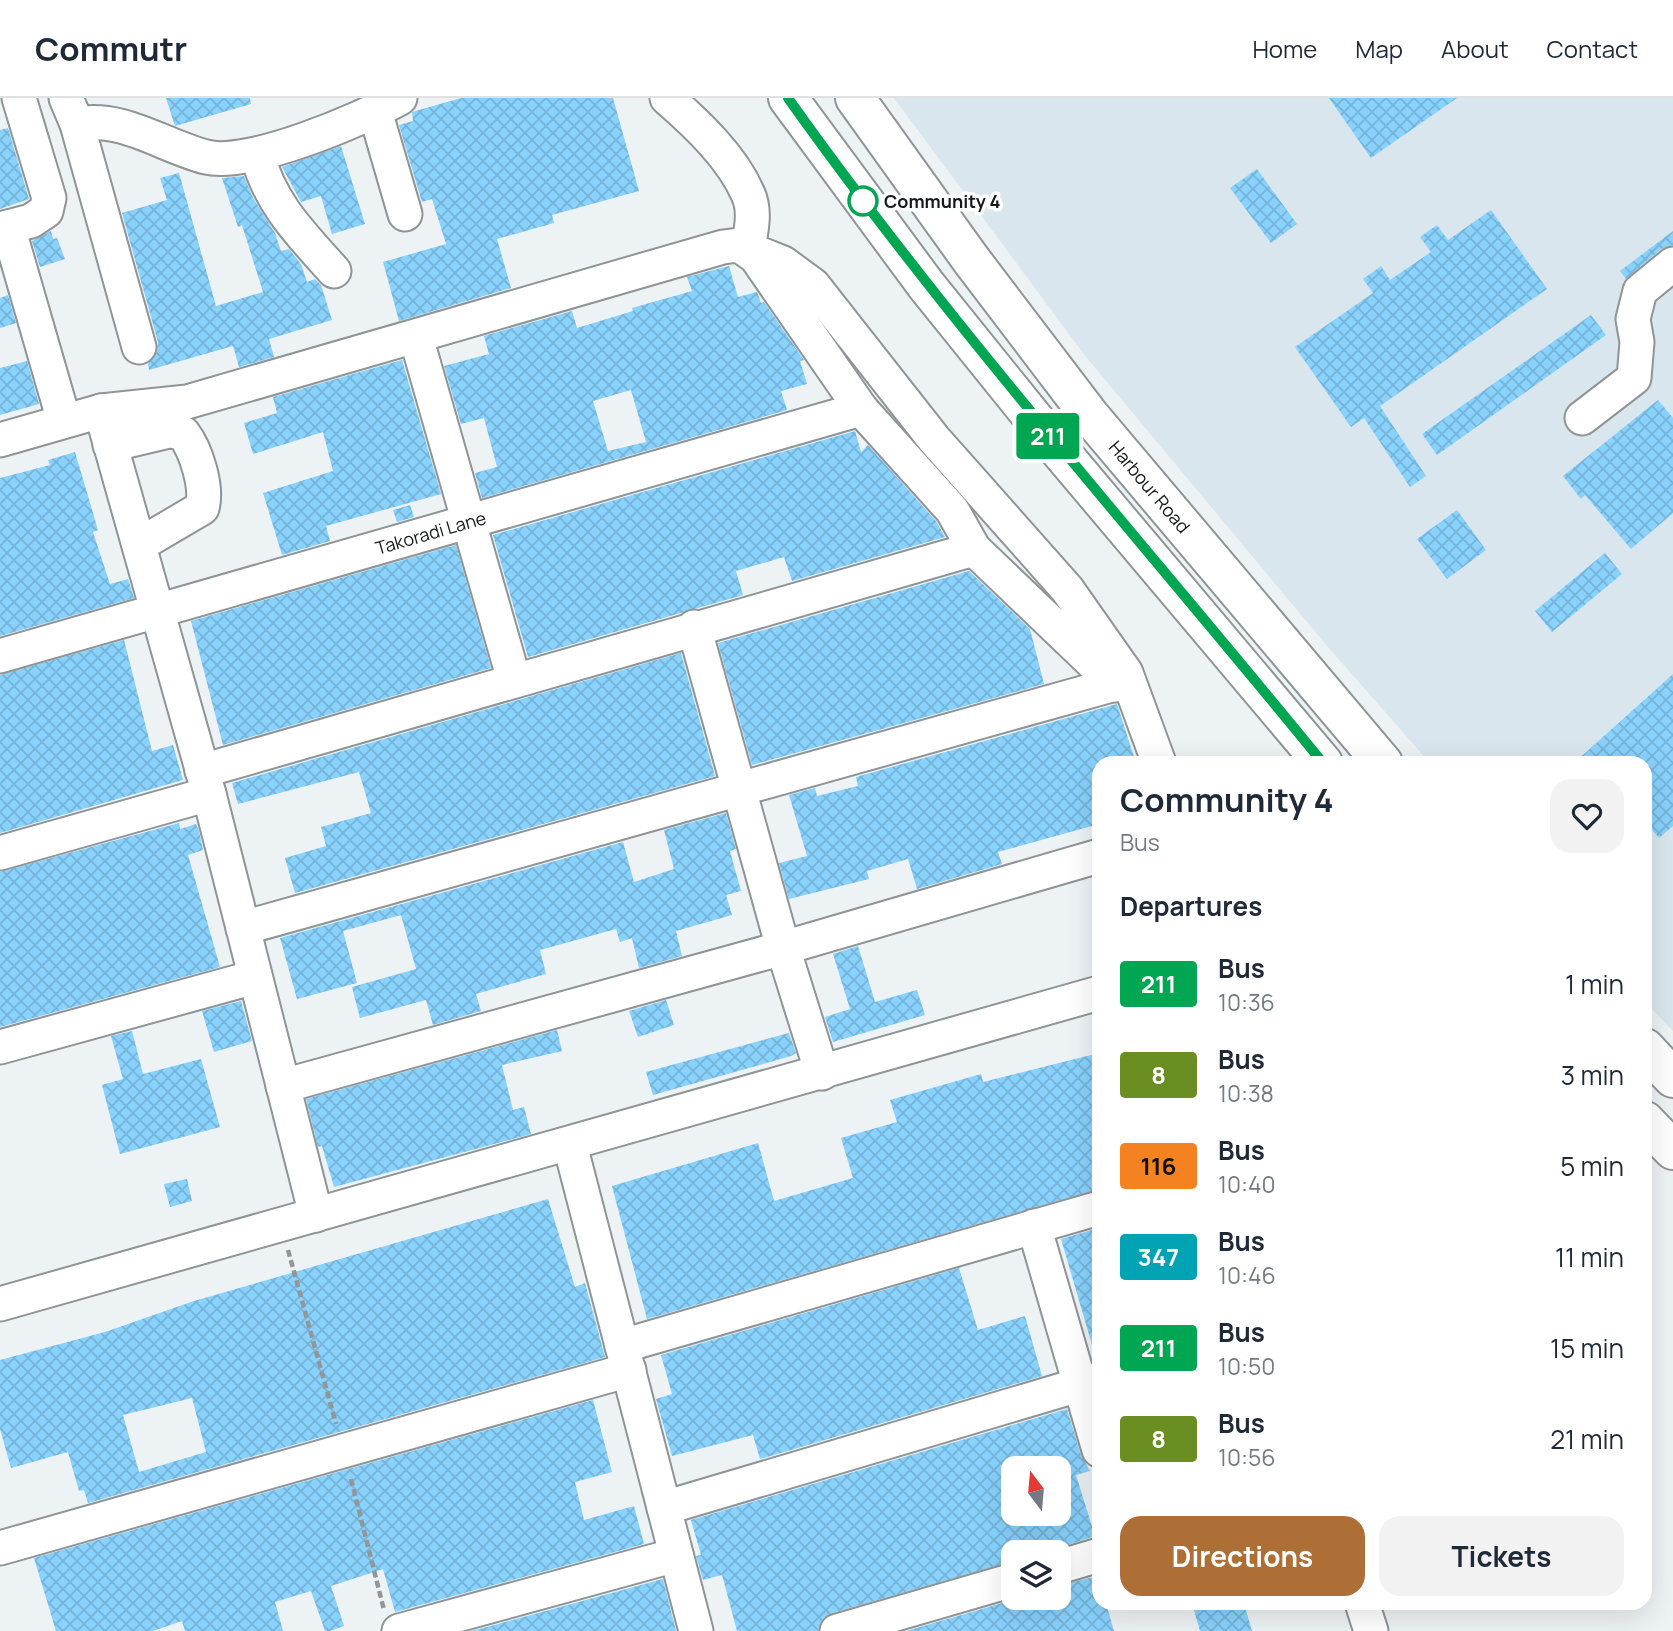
<!DOCTYPE html>
<html lang="en">
<head>
<meta charset="utf-8">
<style>
  :root { --surface:#fff; --page:#f2f2f3; --text:#1f2937; --muted:#747a83; --line:#e0e1e3; --accent:#ae6f36 }
  body { margin:0; font-family:Manrope,sans-serif; background:var(--page); color:var(--text); height:100vh; display:flex; flex-direction:column; font-size:26px; white-space:nowrap }
  * { box-sizing:border-box; margin:0 }
  p { font-size:23px; color:var(--muted) }
  .icon { flex:none; width:38px; height:38px; fill:none; stroke:currentColor; stroke-width:2; stroke-linecap:round; stroke-linejoin:round }
  .map { position:relative; flex:1; overflow:hidden }
  .panel { position:absolute; left:1092px; top:658px; width:560px; height:854px; display:flex; flex-direction:column; background:var(--surface); border-radius:21px; box-shadow:0 7px 28px #0002 }
  .panel>* { flex:none }
  .badge { padding:0 14px; border-radius:5px; font-size:24px; line-height:46px }
  .needle { width:46px; rotate:344deg }
  .tools { position:absolute; left:1001px; top:1358px; display:grid; gap:14px }
  .tools a { display:grid; place-items:center; width:70px; height:70px; border-radius:14px; background:var(--surface); box-shadow:0 7px 28px #0002; font-size:35px }
  .map>.badge { position:absolute; translate:-50% -50%; box-shadow:0 0 0 4px #fff }
  h2 { padding:0 28px; font-size:26px; line-height:63px }
  .round { display:grid; place-items:center; flex:none; width:74px; height:74px; border-radius:21px; background:var(--page) }
  .headline { display:flex; align-items:center; justify-content:space-between; height:119px; padding:0 28px }
  h1 { font-size:33px; font-weight:700; line-height:52px }
  .action { display:flex; gap:14px; margin-top:auto; padding:14px 28px }
  .action a { flex:1; height:80px; border-radius:21px; background:var(--accent); color:#fff; font-size:28px; font-weight:700; line-height:80px; text-align:center }
  .action a+a { background:var(--page); color:var(--text) }
  ul { padding:0; list-style:none }
  li { display:flex; align-items:center; gap:21px; height:91px; padding:0 28px }
  li div { flex:1 }
  li b { display:block; font-size:26px }
  li em { font-style:normal }
  li .badge { min-width:77px; font-weight:700; text-align:center }
  header { display:flex; align-items:center; gap:42px; box-sizing:border-box; height:98px; padding:0 35px; background:var(--surface); border-bottom:2px solid var(--line) }
  header strong { font-size:33px }
  nav { display:flex; gap:38px; margin-inline-start:auto; font-size:24px }
  .map>svg:first-child { display:block }
  .built { fill:#dae6ed }
  .building { fill:url(#building-cross-hatch); fill-rule:evenodd }
  .lines { fill:none; stroke-linecap:round; stroke-linejoin:round }
  .minor-casing { stroke:#8f9496; stroke-width:37 }
  .highway-casing { stroke:#8f9496; stroke-width:42 }
  .path { stroke:#929697; stroke-width:4.5; stroke-dasharray:7 3.5; stroke-linecap:butt }
  .minor { stroke:#fff; stroke-width:33 }
  .highway { stroke:#fff; stroke-width:38 }
  .line-casing { stroke:#fff; stroke-width:16 }
  .line { stroke:#00a651; stroke-width:10 }
  .stop-dot { fill:#fff; stroke:#00a651; stroke-width:3.5 }
  .labels { text-anchor:middle; dominant-baseline:central; stroke-width:7; stroke-linejoin:round; paint-order:stroke }
  .stop-label { font-size:18px; font-weight:bold; fill:#161819; stroke:#fdfeff; text-anchor:start }
  .street-label { font-size:18px; fill:#161819; stroke:#fdfeff }
</style>
</head>
<body>
<header>
<strong>Commutr</strong>
<nav><a>Home</a><a>Map</a><a>About</a><a>Contact</a></nav>
</header>
<div class="map">
<svg width="1673" height="1533" viewBox="0 0 1673 1533">
  <defs>
    <pattern id="building-cross-hatch" width="8" height="8" patternUnits="userSpaceOnUse" patternTransform="scale(1.75)"><rect width="8" height="8" fill="#88d2fd"/><path d="M0 0l8 8M0 8l8-8" fill="none" stroke="#75b4d8"/></pattern>
  </defs>
  <rect width="100%" height="100%" fill="#edf2f4"/>
  <path class="built" d="M894,0h779v933l-28,-29v-239h-215l-103,-117 -241,-289z"/>
  <path class="building" d="M166,0h84l1,6 -76,22z
    M461,0h152l26,93 -87,24 2,8 -57,16 14,49 -112,33 -16,-59 63,-18 -14,-45 -10,3 -23,-77 14,-4 -1,-9z
    M1329,0h128l-86,60z
    M8,30l21,71 -29,10v-79z
    M341,48l24,78 -33,10 -11,-38 -20,6 -19,-35z
    M1257,71l40,55 -26,19 -41,-55z
    M179,75l37,133 47,-14 -21,-67 -4,2 -16,-49 22,-2 9,22 22,35 6,18 8,-2 12,15 6,18 8,-3 6,6 11,35 -63,19 5,18 -35,10 -6,-21 -84,24 -1,-6 9,-12 1,-10 -36,-129 45,-13 -7,-22z
    M1491,112l56,79 -167,117 46,70 -16,11 -46,-69 -13,9 -56,-80 78,-54 -10,-14 18,-13 9,14 41,-28 -11,-15 17,-12 11,15z
    M51,133l2,8 4,-1 8,21 -25,8 -8,-26z
    M1673,133v14l-12,4 -35,30 -6,-8z
    M729,168l9,31 19,-5 4,11 3,-1 40,58 -4,1 7,23 -26,7 6,19 -305,88 -7,-25 22,-6 -13,-49 -23,6 -17,-58 45,-12 -5,-18 88,-25 5,17 56,-17 -1,-3 60,-17 -5,-14zM631,292l15,52 -38,9 -15,-50z
    M8,197l8,28 -16,5v-30z
    M1591,217l15,20 -169,120 -15,-21z
    M402,262l39,134 -115,32 4,15 -48,14 -19,-62 70,-22 -10,-39 -70,22 -9,-31 33,-10 -4,-16z
    M27,263l12,43 -39,11v-47z
    M1658,302l15,18v95l-42,36 -46,-54 -4,4 -18,-23z
    M855,333l6,21 7,-7 68,76 9,16 -153,44 -8,-24 -48,14 7,24 -215,62 -35,-122z
    M75,354l23,78 -5,2 17,52 18,-5 6,19 -134,38v-158l50,-13 -2,-5z
    M410,407l4,12 -17,5 -4,-12z
    M1457,412l29,40 -39,29 -30,-40z
    M456,447l35,123 -268,77 -32,-124z
    M1605,455l17,21 -70,58 -17,-21z
    M969,473l61,58 14,55 -292,81 -34,-122z
    M124,542l28,111 21,-6 10,35 -183,53v-158z
    M681,555l34,123 -420,117 -10,-35 41,-12 -5,-19 50,-14 -12,-41 -121,32 -6,-21z
    M1673,576v152l-14,12 -14,-16v-59h-71z
    M1117,606l19,59h-37v61l-101,28 4,12 -85,25 -9,-30 -41,12 2,8 -80,20 -10,-36 28,-7 -18,-61 26,-7 2,8 41,-10 -2,-9z
    M726,715l10,36 -6,2 11,40 -15,4 6,20 -56,16 6,25 -43,12 -7,-30 -12,4 -4,-13 -76,21 6,24 -70,20 5,17 -48,14 -7,-25 -66,18 -8,-31 64,-18 -15,-54 -58,16 14,52 -60,16 -17,-61 343,-96 11,40 40,-13 -10,-39z
    M179,725l1,6 16,-5 3,7 4,19 -15,5 32,112 -220,60v-155z
    M858,848l17,56 42,-12 8,25 -92,27 -8,-25 25,-8 -17,-55z
    M666,902l8,25 -36,12 -9,-26z
    M241,903l11,40 -38,11 -12,-41z
    M557,932l5,21 -60,14 11,45 11,-3 7,27 -197,53 -12,-41 -4,1 -12,-48z
    M132,933l11,43 58,-15 19,68 -100,27 -18,-69 21,-6 -12,-43z
    M789,935l7,20 -5,3 -138,39 -7,-23z
    M1099,955v136l-452,130 -35,-133 146,-43 16,58 79,-23 -12,-40 56,-16 -7,-22 91,-26 2,8z
    M187,1081l5,22 -22,6 -6,-23z
    M548,1101l27,88 10,-4 20,74 -517,146 -4,-13 -5,1 -11,-39 -57,16 -11,-39v-69l105,-28 89,-31zM192,1300l14,54 -67,20 -16,-57z
    M1099,1130v120h-6l-32,-109z
    M959,1170l19,62 47,-14 17,60 -282,83 -7,-24 -81,21 -16,-57 16,-5 -11,-39z
    M593,1302l19,72 -37,10 9,38 50,-14 10,38 -249,68 -12,-43 -52,17 13,40 -14,5h-5l-14,-40 -36,11 8,29h-98l-3,-10 -29,10h-97l-22,-73z
    M1067,1311l14,46 9,16 -14,4 19,61 -48,16h-34v9l-181,52 -9,5 -5,13h-81l-15,-56 -19,5 -7,-24 5,-1 -10,-35zM1013,1370h46v46h-46z
    M1097,1478l2,27h7l8,28h-208l114,-33h39v-12z
    M663,1481l13,52h-204z
    M1192,1505h52l8,28h-52z"/>
  <g class="lines">
    <defs>
      <g id="minor">
        <path d="M66,0l11,26 62,223"/>
        <path d="M667,0c30,26 65,59 81,96 8,17 3,37 0,55l35,14 30,22 121,154 133,150 59,84 33,90"/>
        <path d="M375,13l30,103"/>
        <path d="M77,26c45,-9 86,22 129,33 42,11 154,-37 194,-59"/>
        <path d="M257,56c13,50 44,80 77,117"/>
        <path d="M8,129l56,194"/>
        <path d="M0,131l31,-8 15,-10 3,-13 -30,-100"/>
        <path d="M416,239l98,343"/>
        <path d="M101,313l108,383 107,421"/>
        <path d="M1582,320l52,-40 3,-36 -4,-23 7,-28 33,-27"/>
        <path d="M0,342l101,-29 86,-9 536,-155 16,-2 17,12 105,152 91,101 22,39 -772,222"/>
        <path d="M110,347l59,-14 14,2c13,17 25,54 19,75l-63,37"/>
        <path d="M974,451l142,136"/>
        <path d="M694,529l89,321 316,-92"/>
        <path id="s1" d="M0,558l861,-247"/>
        <path d="M0,755l209,-59"/>
        <path d="M243,830l872,-244"/>
        <path d="M0,949l255,-70"/>
        <path d="M283,988l500,-138 39,125"/>
        <path d="M570,1047l126,486"/>
        <path d="M1034,1128l65,224"/>
        <path d="M0,1206l1099,-311"/>
        <path d="M622,1248l477,-138"/>
        <path d="M664,1410l435,-129"/>
        <path d="M0,1450l629,-178"/>
        <path d="M1059,1469l40,-12"/>
        <path d="M1362,1505l9,28"/>
        <path d="M399,1533l277,-76"/>
        <path d="M837,1533l176,-51"/>
      </g>
      <g id="highway">
        <path d="M788,0l138,187 129,160 268,318"/>
        <path id="s2" d="M855,0l117,163 118,155 293,347"/>
        <path d="M1645,950l28,30"/>
        <path d="M1645,1023l28,29"/>
      </g>
    </defs>
    <use href="#minor" class="minor-casing"/>
    <use href="#highway" class="highway-casing"/>
    <path class="path" d="M288,1152l48,174
      M351,1381l33,131"/>
    <use href="#minor" class="minor"/>
    <use href="#highway" class="highway"/>
  </g>
  <g class="lines">
    <defs>
      <path id="line" d="M788,0c165,232 355,444 535,665"/>
    </defs>
    <use href="#line" class="line-casing"/>
    <use href="#line" class="line"/>
  </g>
  <circle class="stop-dot" cx="863" cy="103" r="14"/>
  <g class="labels">
    <g class="stop-label">
      <text x="884" y="103">Community 4</text>
    </g>
    <g class="street-label">
      <text stroke="none"><textPath href="#s2" startOffset="488">Harbour Road</textPath></text>
      <text stroke="none"><textPath href="#s1" startOffset="448">Takoradi Lane</textPath></text>
    </g>
  </g>
</svg>
<div class="tools">
<a><svg class="needle" viewBox="-14 -14 28 28"><path d="M0-13l5 13h-10z" fill="#e53935"/><path d="M0 13l5-13h-10z" fill="#747a83"/></svg></a>
<a><svg class="icon" aria-label="layers" viewBox="0 0 24 24"><path d="M12 4l9 5-9 5-9-5zM3 14l9 5 9-5"/></svg></a>
</div>
<b class="badge" style="left:1048px;top:338px;background:#00a651;color:#fff">211</b>
<section class="panel">
<div class="headline"><div><h1>Community 4</h1><p>Bus</p></div><a class="round"><svg class="icon" aria-label="heart" viewBox="0 0 24 24"><path d="M12 20l-8-8c-3-5 5-10 8-4 3-6 11-1 8 4z"/></svg></a></div>
<h2>Departures</h2>
<ul>
<li><span class="badge" style="background:#00a651;color:#fff">211</span><div><b>Bus</b><p>10:36</p></div><em>1 min</em></li>
<li><span class="badge" style="background:#6b8e23;color:#fff">8</span><div><b>Bus</b><p>10:38</p></div><em>3 min</em></li>
<li><span class="badge" style="background:#f58220;color:#111">116</span><div><b>Bus</b><p>10:40</p></div><em>5 min</em></li>
<li><span class="badge" style="background:#00a3b4;color:#fff">347</span><div><b>Bus</b><p>10:46</p></div><em>11 min</em></li>
<li><span class="badge" style="background:#00a651;color:#fff">211</span><div><b>Bus</b><p>10:50</p></div><em>15 min</em></li>
<li><span class="badge" style="background:#6b8e23;color:#fff">8</span><div><b>Bus</b><p>10:56</p></div><em>21 min</em></li>
</ul>
<div class="action"><a>Directions</a><a>Tickets</a></div>
</section>
</div>
</body>
</html>
